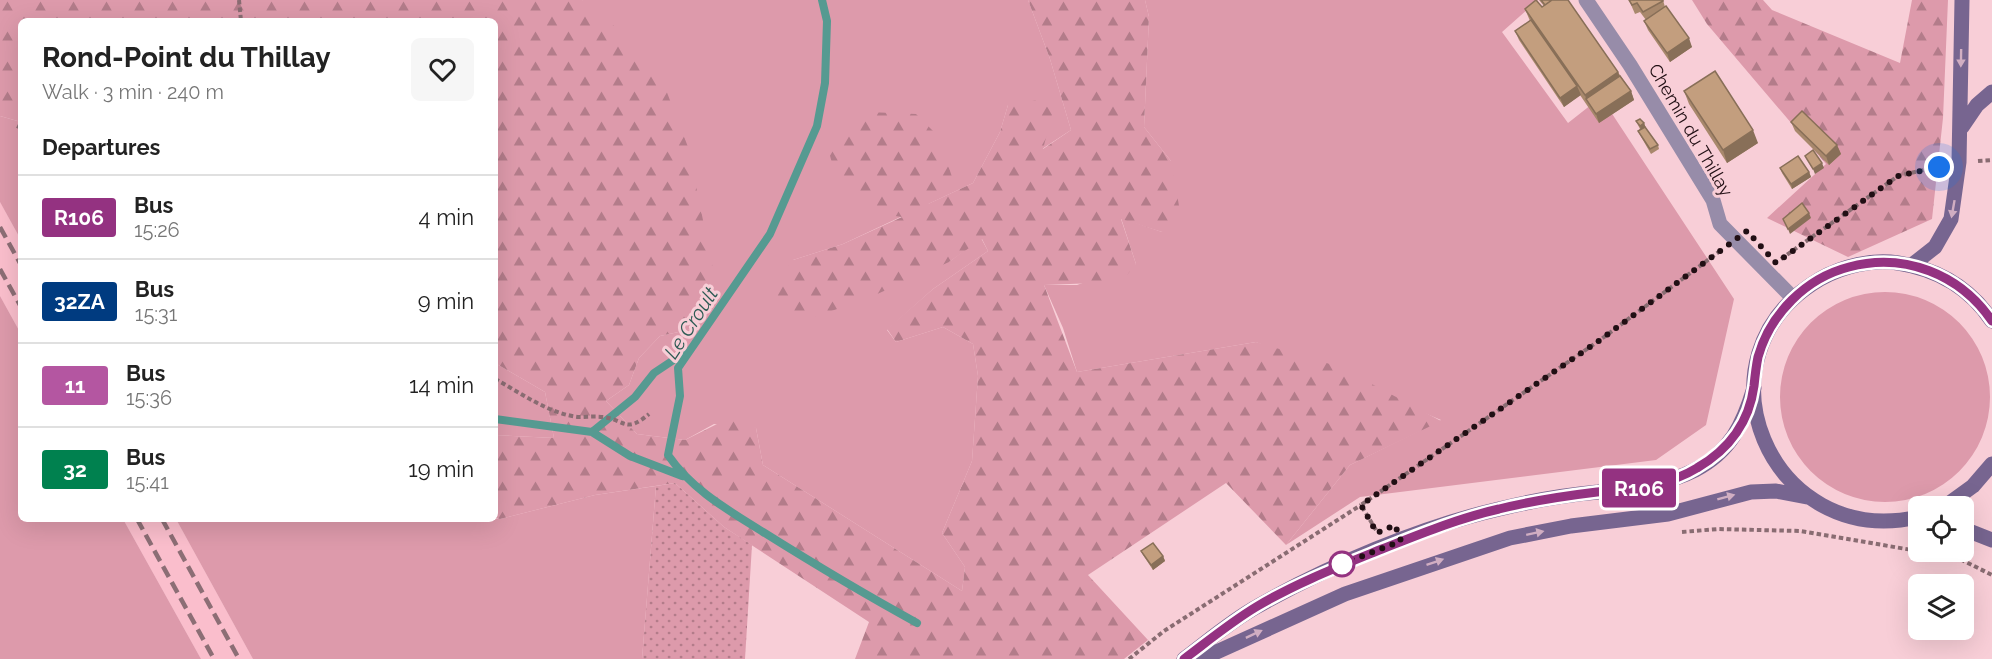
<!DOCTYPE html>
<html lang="en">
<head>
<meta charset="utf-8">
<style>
  :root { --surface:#fff; --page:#f6f6f6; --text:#222; --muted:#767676; --line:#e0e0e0 }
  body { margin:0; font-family:Raleway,sans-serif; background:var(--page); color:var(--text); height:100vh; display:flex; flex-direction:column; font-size:22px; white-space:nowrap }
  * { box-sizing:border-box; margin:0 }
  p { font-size:20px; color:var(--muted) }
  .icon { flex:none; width:33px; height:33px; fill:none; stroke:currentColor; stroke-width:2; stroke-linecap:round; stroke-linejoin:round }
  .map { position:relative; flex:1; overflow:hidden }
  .side { position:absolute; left:18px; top:18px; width:480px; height:504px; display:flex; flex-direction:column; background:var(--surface); border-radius:9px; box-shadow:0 6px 24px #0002 }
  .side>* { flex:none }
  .badge { padding:0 12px; border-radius:4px; font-size:21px; line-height:39px }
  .tools { position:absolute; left:1908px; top:496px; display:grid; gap:12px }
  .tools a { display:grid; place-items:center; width:66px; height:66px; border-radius:9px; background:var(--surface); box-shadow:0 6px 24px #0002; font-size:30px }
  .you { position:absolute; width:30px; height:30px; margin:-15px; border:4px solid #fff; border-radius:50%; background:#1a73e8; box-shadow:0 0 0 9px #1a73e833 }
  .map>.badge { position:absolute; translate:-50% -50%; box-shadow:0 0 0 3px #fff }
  h2 { padding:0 24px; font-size:22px; line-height:54px }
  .round { display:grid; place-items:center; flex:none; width:63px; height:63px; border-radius:9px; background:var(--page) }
  .head { display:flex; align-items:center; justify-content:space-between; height:102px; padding:0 24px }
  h1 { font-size:28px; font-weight:700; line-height:45px }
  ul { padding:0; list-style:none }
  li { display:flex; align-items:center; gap:18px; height:84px; padding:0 24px; border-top:2px solid var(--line) }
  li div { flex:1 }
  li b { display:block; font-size:22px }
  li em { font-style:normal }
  li .badge { min-width:66px; font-weight:700; text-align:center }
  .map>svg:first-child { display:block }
  .built { fill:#fabecc }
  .grass { fill:#dd9aab }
  .forest { fill:url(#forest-firs) }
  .garden { fill:url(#garden-dots) }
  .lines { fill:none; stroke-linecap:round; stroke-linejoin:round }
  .stream { stroke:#569a91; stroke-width:8 }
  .path { stroke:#896c72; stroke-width:4; stroke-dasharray:4.5 3; stroke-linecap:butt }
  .street { stroke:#978ca9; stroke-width:15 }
  .secondary { stroke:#776590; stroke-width:15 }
  .rail { stroke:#8c6e75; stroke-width:4.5; stroke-dasharray:12 6; stroke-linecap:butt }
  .wall { fill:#a8886c }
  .shaded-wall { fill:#886f58 }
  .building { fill:#c39e7e; stroke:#886f58; stroke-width:1.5 }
  .oneway { fill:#d1aec2 }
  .line-casing { stroke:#fff; stroke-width:14 }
  .line { stroke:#943281; stroke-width:9 }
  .walk { stroke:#210f14; stroke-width:6; stroke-dasharray:0 10.8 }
  .stop-dot { fill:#fff; stroke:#943281; stroke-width:3 }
  .labels { text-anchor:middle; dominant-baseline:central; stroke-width:6; stroke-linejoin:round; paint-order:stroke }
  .street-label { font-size:18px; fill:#210f14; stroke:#f8ced7 }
  .water-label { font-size:20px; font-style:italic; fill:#2c5a53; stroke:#f8ced7 }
</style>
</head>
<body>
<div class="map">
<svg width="1992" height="659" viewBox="0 0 1992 659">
  <defs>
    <pattern id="forest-firs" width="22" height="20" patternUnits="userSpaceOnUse" patternTransform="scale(1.5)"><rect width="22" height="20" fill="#dd9aab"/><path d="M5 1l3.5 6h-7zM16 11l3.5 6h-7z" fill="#b37c8a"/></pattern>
    <pattern id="garden-dots" width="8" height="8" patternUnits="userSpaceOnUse" patternTransform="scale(1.5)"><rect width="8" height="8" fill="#dd9aab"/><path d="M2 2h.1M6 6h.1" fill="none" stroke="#b37c8a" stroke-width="1.8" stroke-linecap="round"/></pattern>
  </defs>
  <rect width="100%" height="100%" fill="#f8ced7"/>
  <path class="built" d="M0,202l21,38v94l-21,-38z
    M123,519h53l77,140h-52z"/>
  <path class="grass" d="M582,0h446l22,59 21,71 -29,19 -34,-44 -8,27 -27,51 -130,61 -50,16 156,2 32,-24 7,13 -55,38 -46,41 9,12 47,-15 30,17 5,32 -6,85 -30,72 23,34 -3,24 -199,-126 -7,-37 -42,-4 -29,16 -48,-6 -31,-33 23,-16 10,-27 21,-22 37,-8z
    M1145,0h393l-36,32 66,91 33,-26 133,202 -28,126 -50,35 -296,37 -74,48 64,-80 91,-45 -185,-78 -179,30 -14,-44 -19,-43h33l59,-21 -15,-46 41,14 9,-71 -27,-34 5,-110z
    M0,116l21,6v118l-21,-38z
    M1780 397a105 105 0 1 1 210 0a105 105 0 1 1-210 0Z
    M0,296l21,38v185h102l78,140h-201z
    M495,363l50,29 9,46 -59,-3z
    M656,486l-14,173h-389l-77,-140h324l95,-24z"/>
  <path class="forest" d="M0,0h582l42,34 42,56 22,57 25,122 -1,40 -15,19 -37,8 -21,22 -10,27 -23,16 31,33 48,6 50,-25 21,13 7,37 199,126 3,-24 -23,-34 30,-72 6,-85 -5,-32 -30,-17 -47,15 -9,-13 46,-40 55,-38 -6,-12 -33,23 -83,37 -55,19 -33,-12 -4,-23 19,-23 50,-16 59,-27 -35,-5 -29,-27 -9,-33 11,-26 28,-14 48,2 23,23 13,40 -24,27 45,-21 27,-51 8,-27 30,-5 15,11 -10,38 28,-19 -21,-71 -22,-59h117l4,17 -5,110 27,34 10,56 -19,15 -41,-13 15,45 -15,18 -77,3 33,87 179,-30 84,25 101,54 -91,44 -64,80 -60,-62 -138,92 60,65 -24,19h-269l14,-37 -145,-95 -49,-44 -80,12 -95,24 -5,-1v-83l59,3 -9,-46 -50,-29v-342h-474v101l-21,-6z
    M1692,0h71l9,10 128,53 12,-63h36l-5,118 -11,101 -84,38 -81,-39 59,-54 -119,-140z"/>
  <path class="garden" d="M675,483l49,44 28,18 -7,114h-103l14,-173z"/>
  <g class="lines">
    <path class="stream" d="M822,0l5,21 -2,62 -8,43 -47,108 -92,134 2,28 -12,59c24,35 60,55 95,77 51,32 101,62 154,91
      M495,419l97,13 43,-35 19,-24 30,-20 -1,3
      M592,432l38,24 52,20"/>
    <path class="path" d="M239,0l2,21
      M17,126l4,2
      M1978,161l14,-1
      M1781,259l117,-83 43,-10
      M495,379c26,14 54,35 84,38 8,0 16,-1 24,0 23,3 22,17 46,-3
      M1376,530l-15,-25 239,-165 120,-89
      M1682,532l36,-3 82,2 118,20
      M1924,552l34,6 34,17
      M1129,659l35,-28 197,-126"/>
    <path class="street" d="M1586,0l44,65 83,135 7,24 73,74"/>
    <path class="secondary" d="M1962,127l15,-22 15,-13
      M1912,265l23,-18 16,-28 8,-57 3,-162
      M1944,507l29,-21 19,-22
      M1918,517c-148,34 -230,-161 -98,-238 23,-13 52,-20 78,-16 39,6 72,25 94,58
      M1964,529l28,11
      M1184,659c24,-18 48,-39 74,-53 70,-40 163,-79 241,-97 32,-8 66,-14 99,-17 34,-4 65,-6 97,-22 35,-18 48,-45 59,-82
      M1201,659l144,-65 165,-56 61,-12 97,-12 83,-22 25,-1 31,6"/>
    <path class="rail" d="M0,227l21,38
      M0,269l21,38
      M137,519l77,140
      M162,519l77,140"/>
  </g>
  <path class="wall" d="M1539,0h29l63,91 3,9 -35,23 -19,-28 -16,12 -45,-67 -4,-9 15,-10 -5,-12 17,-2 2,-1z
    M1629,0h34l2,7 27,40 -22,15 -22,-32 -4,-9 2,-1 -6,-8 -5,2z
    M1684,91l74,52 -31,20 -38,-59z
    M1636,121l8,2 1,4 13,18 1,4 -8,5 -11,-19 -2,-4 2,-2z
    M1791,122l46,23 4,9 -12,11 -34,-34z
    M1780,168l29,4 2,5 -19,12 -10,-16z
    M1141,551l22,5 2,5 -12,9 -10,-15z"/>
  <path class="shaded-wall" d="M1689,38l3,9 -22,15 -3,-9z
    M1618,72l5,13 -37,14 -1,-4z
    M1577,86l4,9 -17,12 -4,-9z
    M1631,91l3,9 -35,23 -3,-9z
    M1644,123l2,5 -5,3 -1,-5z
    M1753,130l5,13 -31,20 -4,-13z
    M1837,145l4,9 -12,11 -3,-9z
    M1822,163l2,5 -9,6 -2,-5z
    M1809,172l2,5 -19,12 -1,-5z
    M1809,213l2,5 -21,16 -2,-5z
    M1163,556l2,5 -12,9 -2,-5z"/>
  <path class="building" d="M1536,0l6,7 10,-7h16l50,72 -33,23 -60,-86z
    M1541,0h11l-7,5z
    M1629,0h34v1l-20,11 -6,-9 -5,2z
    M1666,6l23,32 -22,15 -23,-32z
    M1531,20l46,66 -17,12 -45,-67z
    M1715,71l38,59 -30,20 -39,-59z
    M1620,76l11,15 -35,23 -10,-15z
    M1802,111l35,34 -11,11 -35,-34z
    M1640,119l4,4 -4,3 -4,-5z
    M1645,127l13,18 -8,4 -12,-18z
    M1813,150l9,13 -9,6 -8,-13z
    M1798,156l11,16 -18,12 -11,-16z
    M1802,203l7,10 -21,16 -5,-10z
    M1153,543l10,13 -12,9 -10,-14z"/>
  <defs><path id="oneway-solid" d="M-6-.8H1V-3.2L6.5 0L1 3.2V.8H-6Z" transform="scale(1.5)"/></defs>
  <g class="oneway">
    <use href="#oneway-solid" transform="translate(1961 58) rotate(91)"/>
    <use href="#oneway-solid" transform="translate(1953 209) rotate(100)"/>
    <use href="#oneway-solid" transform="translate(1726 497) rotate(-15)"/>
    <use href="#oneway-solid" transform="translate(1535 533) rotate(-12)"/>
    <use href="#oneway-solid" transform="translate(1435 562) rotate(-19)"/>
    <use href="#oneway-solid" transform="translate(1254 634) rotate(-25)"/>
  </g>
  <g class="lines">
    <defs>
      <path id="line" d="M1184,659c24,-18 47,-37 72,-52 40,-24 84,-41 126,-58 38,-15 77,-31 117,-40 32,-8 65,-13 98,-17 35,-4 69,-5 100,-24 31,-18 52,-45 57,-82 1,-10 2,-19 4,-29 12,-43 48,-79 91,-90 55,-15 111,7 143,54"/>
    </defs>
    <use href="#line" class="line-casing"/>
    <use href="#line" class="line"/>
    <path class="walk" d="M1342,564l59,-23 -6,-16 -18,8 -16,-28 239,-165 147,-109 29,32 122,-87 41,-9"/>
  </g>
  <circle class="stop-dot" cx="1342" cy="564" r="12"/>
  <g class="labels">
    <g class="street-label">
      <text transform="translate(1691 130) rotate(60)">Chemin du Thillay</text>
    </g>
    <g class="water-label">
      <text transform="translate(691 323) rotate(-57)">Le Croult</text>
    </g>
  </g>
</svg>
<div class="tools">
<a><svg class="icon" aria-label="locate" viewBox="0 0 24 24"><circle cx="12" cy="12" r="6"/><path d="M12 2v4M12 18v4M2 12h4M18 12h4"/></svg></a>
<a><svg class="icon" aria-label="layers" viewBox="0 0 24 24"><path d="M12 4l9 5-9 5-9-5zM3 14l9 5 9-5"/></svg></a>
</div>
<div class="you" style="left:1939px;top:167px"></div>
<b class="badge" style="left:1639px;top:488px;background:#943281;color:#fff">R106</b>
<section class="side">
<div class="head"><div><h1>Rond-Point du Thillay</h1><p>Walk · 3 min · 240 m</p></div><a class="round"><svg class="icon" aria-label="heart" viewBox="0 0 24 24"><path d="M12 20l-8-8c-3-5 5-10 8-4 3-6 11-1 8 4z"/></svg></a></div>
<h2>Departures</h2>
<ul>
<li><span class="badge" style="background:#943281;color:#fff">R106</span><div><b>Bus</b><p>15:26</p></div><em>4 min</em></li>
<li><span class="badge" style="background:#003b80;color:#fff">32ZA</span><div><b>Bus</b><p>15:31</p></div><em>9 min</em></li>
<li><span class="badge" style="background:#b456a1;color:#fff">11</span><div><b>Bus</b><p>15:36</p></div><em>14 min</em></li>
<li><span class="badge" style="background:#00814f;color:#fff">32</span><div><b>Bus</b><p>15:41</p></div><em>19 min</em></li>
</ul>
</section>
</div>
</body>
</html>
